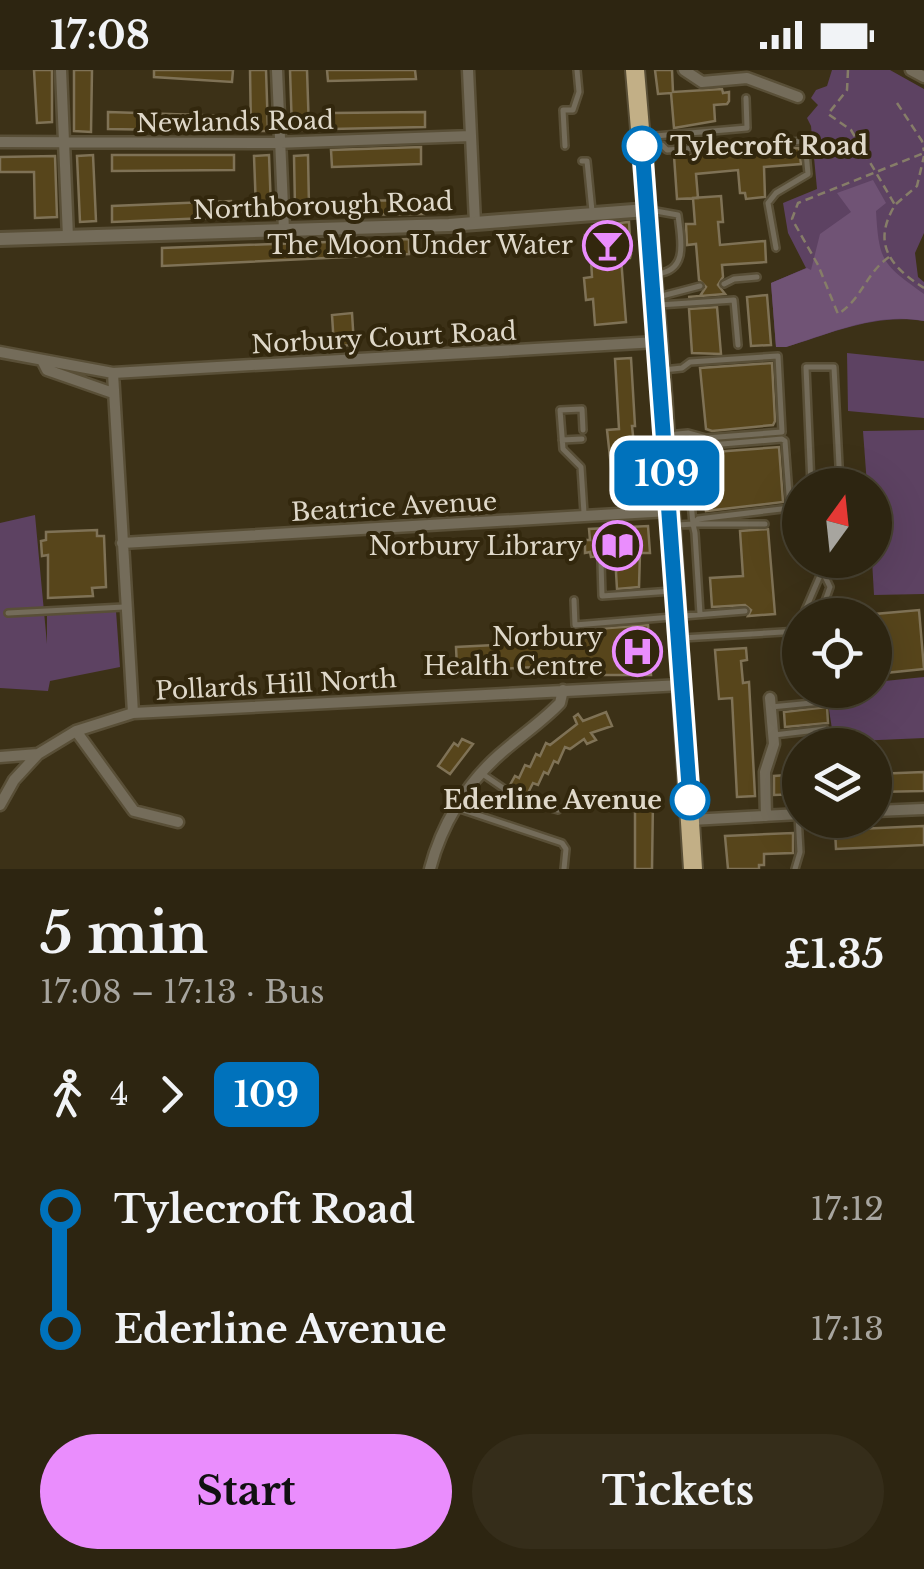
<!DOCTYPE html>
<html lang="en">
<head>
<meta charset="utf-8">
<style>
  :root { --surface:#2d2511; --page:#352d1a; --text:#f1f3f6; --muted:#a7a59f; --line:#484231; --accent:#ea8dfd }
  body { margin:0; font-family:"Libre Baskerville",serif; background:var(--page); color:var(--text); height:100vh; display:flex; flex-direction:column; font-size:38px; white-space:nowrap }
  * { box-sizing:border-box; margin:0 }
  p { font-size:32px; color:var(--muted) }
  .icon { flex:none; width:55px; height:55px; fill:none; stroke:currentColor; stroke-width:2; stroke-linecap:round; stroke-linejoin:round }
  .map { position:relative; height:799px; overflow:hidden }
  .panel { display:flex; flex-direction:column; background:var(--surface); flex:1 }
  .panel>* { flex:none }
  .badge { padding:0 20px; border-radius:15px; font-size:35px; line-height:65px }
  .needle { width:65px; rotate:15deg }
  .tools { position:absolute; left:782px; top:398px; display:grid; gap:20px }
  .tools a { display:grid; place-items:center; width:110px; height:110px; border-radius:50%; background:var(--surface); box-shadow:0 10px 40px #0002,0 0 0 2px var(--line); font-size:50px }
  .map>.badge { position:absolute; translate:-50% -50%; box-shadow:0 0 0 5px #fff }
  .legs { display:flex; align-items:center; gap:15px; height:110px; padding:0 40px; font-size:32px }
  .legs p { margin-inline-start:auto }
  .summary { display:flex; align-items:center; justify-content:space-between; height:170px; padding:0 40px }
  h1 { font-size:55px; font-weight:800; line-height:75px }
  .button { display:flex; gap:20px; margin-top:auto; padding:20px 40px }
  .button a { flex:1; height:115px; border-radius:60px; background:var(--accent); color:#111; font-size:40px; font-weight:800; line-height:115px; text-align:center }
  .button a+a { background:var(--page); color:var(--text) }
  ul { padding:0 40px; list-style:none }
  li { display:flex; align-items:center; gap:35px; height:120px; font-size:38px }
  li i { display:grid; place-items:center; width:15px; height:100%; margin:0 12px; background:currentColor }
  li i::after { content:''; width:25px; height:25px; margin:-12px; border:8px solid; border-radius:50%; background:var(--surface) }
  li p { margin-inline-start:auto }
  li:first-child i { background:linear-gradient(#0000 50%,currentColor 0) }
  li:last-child i { background:linear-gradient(currentColor 50%,#0000 0) }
  .status { display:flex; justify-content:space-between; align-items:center; height:70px; padding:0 50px; background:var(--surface); direction:ltr }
  .status svg { height:28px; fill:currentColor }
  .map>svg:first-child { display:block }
  .green { fill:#5d4262 }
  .forest { fill:#705375 }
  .building { fill:#57451b; stroke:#7f7256; stroke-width:2.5 }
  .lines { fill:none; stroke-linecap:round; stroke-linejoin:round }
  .service-casing { stroke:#594f37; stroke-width:10 }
  .minor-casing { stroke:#594f37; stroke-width:15 }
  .tertiary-casing { stroke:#594f37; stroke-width:18 }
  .trunk-casing { stroke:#594f37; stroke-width:22 }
  .path { stroke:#867d68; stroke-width:2.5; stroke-dasharray:8 5; stroke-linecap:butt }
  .service { stroke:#746c5a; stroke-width:5 }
  .minor { stroke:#746c5a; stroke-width:10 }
  .tertiary { stroke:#746c5a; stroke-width:12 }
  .trunk { stroke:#c2af86; stroke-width:18 }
  .line-1-casing { stroke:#fff; stroke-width:22 }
  .line-1 { stroke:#0072bc; stroke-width:15 }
  .stop-1-dot { fill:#fff; stroke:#0072bc; stroke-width:5 }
  .labels { text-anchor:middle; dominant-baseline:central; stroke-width:8; stroke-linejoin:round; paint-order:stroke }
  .street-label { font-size:25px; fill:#dfd8c9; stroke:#32270d }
  .stop-label { font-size:25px; font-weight:bold; fill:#dfd8c9; stroke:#32270d; text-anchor:start }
  .poi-label { font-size:25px; fill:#dfd8c9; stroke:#32270d; text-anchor:end }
</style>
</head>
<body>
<div class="status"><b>17:08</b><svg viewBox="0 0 49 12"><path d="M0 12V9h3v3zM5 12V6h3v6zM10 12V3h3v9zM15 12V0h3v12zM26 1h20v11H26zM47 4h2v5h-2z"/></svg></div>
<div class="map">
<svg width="924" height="799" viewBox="0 0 924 799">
  <rect width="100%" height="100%" fill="#3c3117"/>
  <path class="green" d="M832,0h58l34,19v144l-9,20 3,24 6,5v39c-48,-8 -92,12 -138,26h-10l-5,-64 35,-15 -18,-35 -5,-30 34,-14 -6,-63 -4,-8 11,-13 -7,-7 5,-8 11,-4z
    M847,283l77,8v57l-76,-7z
    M924,360v164l-50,1 -2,-35h3v-75h-8l-4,-54z
    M35,445l12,129v-29l69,-4 4,56 -70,14 -2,10 -48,-3v-165z
    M924,607v61l-90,4 -8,-52h49v-8z"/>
  <path class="forest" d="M873,110l13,23 -10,8c3,52 7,53 48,83v27c-48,-9 -92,12 -138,26h-10l-5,-64 36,-15 4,2 9,-36 31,-22 -14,-19z"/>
  <path class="building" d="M34,0h18v52l-15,1z
    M74,0h18l-1,62 -17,-1z
    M154,0h79l-1,12 -78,-5z
    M250,0h16l2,61h-17z
    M290,0h17l2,60h-17z
    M327,0h88l1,9 -88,2z
    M655,0h17l1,22 49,-3 1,4 6,-1v9l-2,3 -13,1 1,16 -41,7 -3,-35 -13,1z
    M108,42l121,4 -1,15 -120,-2z
    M425,42v15l-93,2v-16z
    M421,77v17l-89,3 -1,-17z
    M799,78l2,16 -37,3 1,30 -19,2 -1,-6h-5l-2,-23 -42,4 2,24 -21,1 -3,-43z
    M93,85l3,66 -16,1 -3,-66z
    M112,85h122v15l-122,1z
    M269,85l2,54h-15l-2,-53z
    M308,85l1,52h-14l-1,-51z
    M55,86l2,61 -22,1 -1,-46h-34v-15z
    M721,126l2,26h-5l2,23 45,-4 1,21 -44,3 1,12 -5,8 7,9 -37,3 12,-1 6,-9 -7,-7 -3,-36 -9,1 -1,-21h9l-2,-26z
    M423,130l1,14 -85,1v-14z
    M231,131l1,16 -120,5v-16z
    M629,152l2,32 -1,4h-9l5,64 -31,3 -2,-26 -7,1 -2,-22 8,-1 -1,-17 -5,-4 -1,-21h8l-1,-9z
    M409,169v15l-247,12v-18z
    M767,225l4,50 -20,1 -4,-49z
    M717,237l4,47 -29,-1 -3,-44z
    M352,243l2,32 -20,1 -2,-31z
    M631,288l4,68h-3l7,66 -1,4 -7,1 1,3 -10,1 -1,-4 -7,-3 -7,-64 12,-1 -4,-70z
    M772,293l3,58 -2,4 -61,6 -6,-2 -6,-61z
    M779,377l4,55 -77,9 -5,-58z
    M648,456l2,27h-10l-1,34 -22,2 -2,-34 -24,2 -1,-5 -5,1v-13h5l-1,-11z
    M768,459l7,85 -27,2 3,-6 -6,-5 -33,2 -2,-29 33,-2 -3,-45z
    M97,460v6h7l2,51 -14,1 1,8 -45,2v-43l-6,1 -1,-15 5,-1v-8z
    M919,540l5,59 -49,5v-60z
    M648,555l3,50h-55v-7l-23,1v-4l-110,6 -6,-3 -1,-21 114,-6v-10z
    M746,578l1,12 -6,1 2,22 6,-1 6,114 -18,1 -5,-99 -13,1 -4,-49z
    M827,637l1,16 -43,4 -1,-15z
    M606,642l6,14 -21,7 5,7 -9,4 -3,-5 -14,10 -5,-2 -7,16 -4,-2 -6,13 -4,-2 -6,13 -5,-2 -6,12 -17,-10 5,-9 4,2 6,-13 5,2 6,-13 4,2 6,-13 4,2 27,-21 -3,-7 4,-3 5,7z
    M462,669l11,5 -23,30 -12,-8 16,-23 4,3z
    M924,702v19l-49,1v-18z
    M800,704v20l-26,1v-19z
    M635,729h18l-1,70h-17z
    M924,756v19l-88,4 -1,-19z
    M793,763v20l-29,1v11h-5v4h-31l-3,-33z"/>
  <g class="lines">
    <defs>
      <path id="service" d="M644,67l103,-9 -1,-30
        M565,76l-2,-36h10l6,-18 -2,-22
        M645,76l17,-1 5,5 138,-9 3,33 -32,19 -8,10 8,45
        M582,91h5l5,50
        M650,140l28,5c3,25 11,56 -22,59
        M724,214l10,-5 23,-2
        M658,227l42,-11
        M659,235l75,-5 4,45
        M663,300l19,-2 8,-6 88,-6 4,76 -76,6 -18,-5 -21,2
        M583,360l-1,-21 -22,1 3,39 18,18 3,46
        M562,370l20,-1
        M811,415l-5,-118h28l6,118
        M693,454h72
        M678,455l15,-1 5,-5 92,-11 -5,-67 -3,-2 -96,8 7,77 2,9 5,81
        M817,490l13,27 -10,28
        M601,492l1,34 70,-5
        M574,530l1,25 97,-8
        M8,543l116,-6
        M803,545l19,-44 24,-8v-3
        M683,546l62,-5
        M682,568l118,-7
        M771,637l51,-5
        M774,665l51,-6
        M484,705l35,24 39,11
        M457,738l105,35 4,6 -2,20
        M795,799l5,-17 -2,-37"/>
      <path id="minor" d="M61,0l7,167
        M277,0l7,160
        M468,0l7,153
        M684,0l18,12 45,-4 51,19
        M911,0l13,7
        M0,72l274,1 197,-7
        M0,282l113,21 544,-31
        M42,290l5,10 66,23
        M113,303l20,340
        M122,473l547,-32
        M76,661l58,80 44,11
        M0,687l38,-3 38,-23 57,-18 549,-28
        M0,735l14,-25 24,-26
        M875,741l49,-2
        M766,746l-1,-44 9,-28 -4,-46
        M691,750l109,-6
        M430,799c11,-43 36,-85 69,-114 20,-18 43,-33 61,-52l3,-13"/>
      <path id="tertiary" d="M0,169l449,-14 198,-15"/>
      <path id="trunk" d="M635,0l28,331 30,468"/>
    </defs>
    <use href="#service" class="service-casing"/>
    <use href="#minor" class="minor-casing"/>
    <use href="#tertiary" class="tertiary-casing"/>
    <use href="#trunk" class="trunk-casing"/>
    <path class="path" d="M848,0l-1,20 -19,24 23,16 44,75c-23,38 -6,61 29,83
      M897,33l25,38 2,10
      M896,134l21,-18 7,-30
      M889,187c-23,16 -27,42 -51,57l-20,-49 -26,-46 6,-16 126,-50"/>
    <use href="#service" class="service"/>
    <use href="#minor" class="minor"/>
    <use href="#tertiary" class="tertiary"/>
    <use href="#trunk" class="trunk"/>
  </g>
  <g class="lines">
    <defs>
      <path id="line-1" d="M642,76l48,654"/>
    </defs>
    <use href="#line-1" class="line-1-casing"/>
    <use href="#line-1" class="line-1"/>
  </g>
  <defs>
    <symbol id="bar-ring" viewBox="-11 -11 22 22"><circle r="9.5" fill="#32270d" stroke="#ea8dfd" stroke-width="1.5"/><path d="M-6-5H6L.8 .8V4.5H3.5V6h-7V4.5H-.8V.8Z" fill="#ea8dfd"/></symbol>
    <symbol id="library-ring" viewBox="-11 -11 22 22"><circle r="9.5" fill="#32270d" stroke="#ea8dfd" stroke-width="1.5"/><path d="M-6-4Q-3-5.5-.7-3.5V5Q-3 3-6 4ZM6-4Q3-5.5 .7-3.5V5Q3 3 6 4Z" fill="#ea8dfd"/></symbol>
    <symbol id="hospital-ring" viewBox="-11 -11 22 22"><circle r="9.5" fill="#32270d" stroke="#ea8dfd" stroke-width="1.5"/><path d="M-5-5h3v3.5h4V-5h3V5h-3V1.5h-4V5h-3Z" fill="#ea8dfd"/></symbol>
  </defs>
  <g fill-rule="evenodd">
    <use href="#bar-ring" x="580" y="148" width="55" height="55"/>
    <use href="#library-ring" x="590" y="448" width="55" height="55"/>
    <use href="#hospital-ring" x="610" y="554" width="55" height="55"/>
  </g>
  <g class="stop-1-dot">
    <circle cx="642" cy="76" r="18"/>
    <circle cx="690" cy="730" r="18"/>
  </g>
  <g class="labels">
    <g class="street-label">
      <text transform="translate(235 52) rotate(-1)">Newlands Road</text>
      <text transform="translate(323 136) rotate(-2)">Northborough Road</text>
      <text transform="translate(384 268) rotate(-3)">Norbury Court Road</text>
      <text transform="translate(394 437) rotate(-3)">Beatrice Avenue</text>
      <text transform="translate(276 615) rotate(-3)">Pollards Hill North</text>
    </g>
    <g class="stop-label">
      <text x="670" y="76">Tylecroft Road</text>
      <text x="662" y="730" text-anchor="end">Ederline Avenue</text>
    </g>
    <g class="poi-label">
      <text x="573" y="175">The Moon Under Water</text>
      <text x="583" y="476">Norbury Library</text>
      <text x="603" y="567">Norbury<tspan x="603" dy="29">Health Centre</tspan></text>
    </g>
  </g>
</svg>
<div class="tools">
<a><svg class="needle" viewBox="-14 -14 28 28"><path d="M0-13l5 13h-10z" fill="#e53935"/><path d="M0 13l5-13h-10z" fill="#a7a59f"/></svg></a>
<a><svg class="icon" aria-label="locate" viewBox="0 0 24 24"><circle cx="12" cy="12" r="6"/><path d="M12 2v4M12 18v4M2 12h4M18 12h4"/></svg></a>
<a><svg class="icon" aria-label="layers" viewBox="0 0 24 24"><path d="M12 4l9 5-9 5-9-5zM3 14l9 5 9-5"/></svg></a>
</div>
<b class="badge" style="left:667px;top:403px;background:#0072bc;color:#fff">109</b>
</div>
<section class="panel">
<div class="summary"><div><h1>5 min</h1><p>17:08 – 17:13 · Bus</p></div><b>£1.35</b></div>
<div class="legs"><svg class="icon" aria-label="walk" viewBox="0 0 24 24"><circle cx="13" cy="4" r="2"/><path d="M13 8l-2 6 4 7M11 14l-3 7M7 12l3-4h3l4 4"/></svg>4<svg class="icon" aria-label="forward" viewBox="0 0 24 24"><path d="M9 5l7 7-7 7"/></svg><b class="badge" style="background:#0072bc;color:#fff">109</b></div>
<ul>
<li><i style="color:#0072bc"></i><b>Tylecroft Road</b><p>17:12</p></li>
<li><i style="color:#0072bc"></i><b>Ederline Avenue</b><p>17:13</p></li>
</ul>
<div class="button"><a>Start</a><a>Tickets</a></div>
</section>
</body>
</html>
